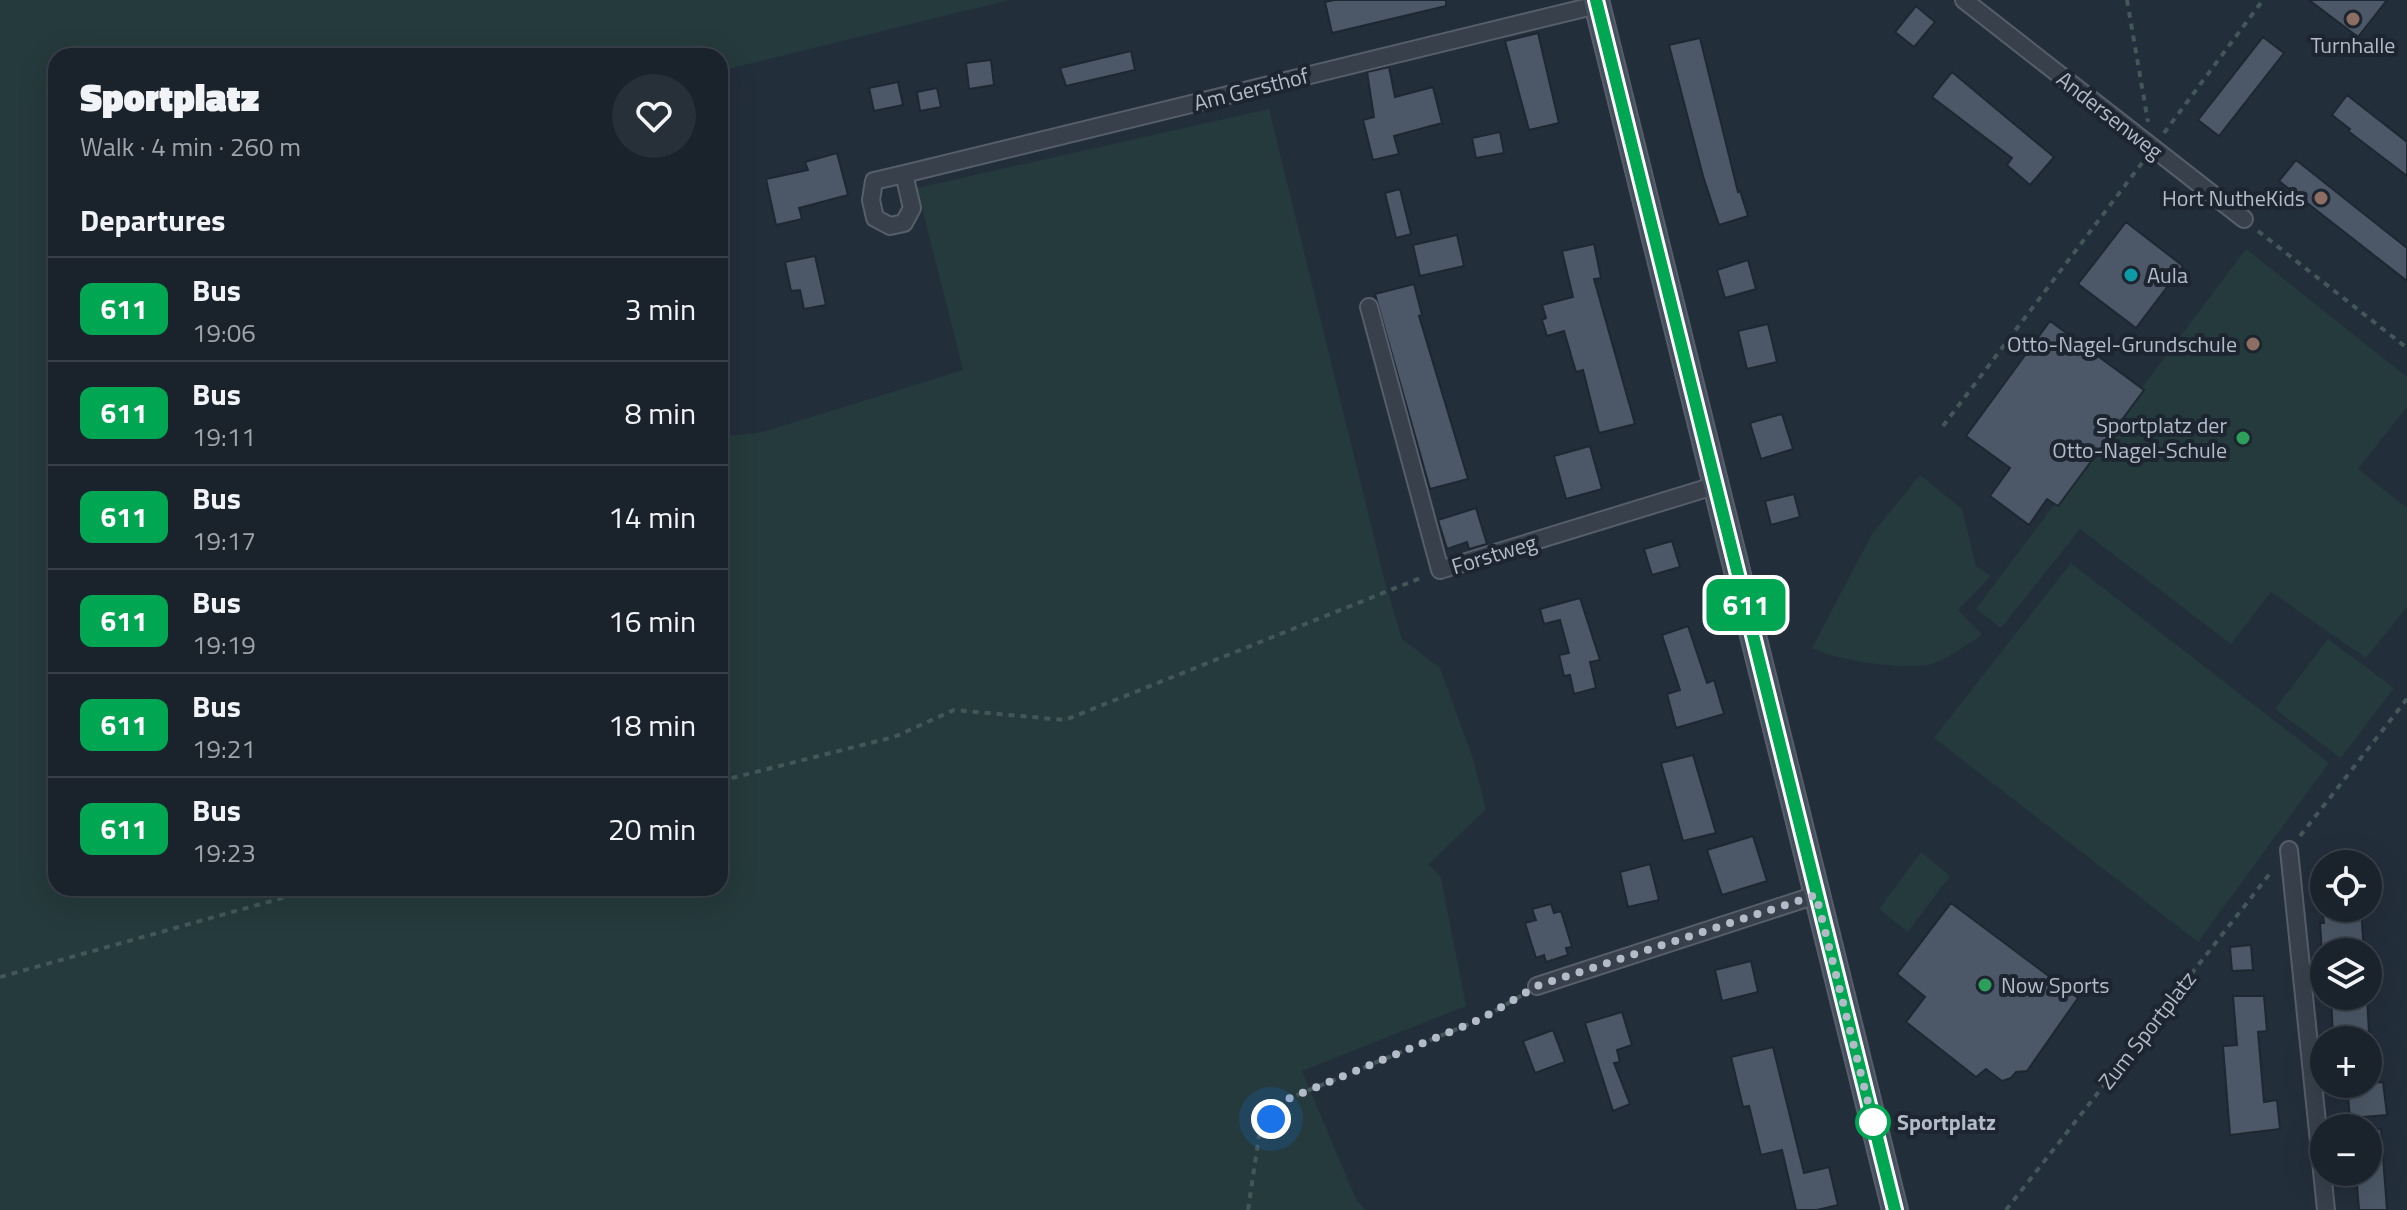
<!DOCTYPE html>
<html lang="en">
<head>
<meta charset="utf-8">
<style>
  :root { --surface:#1a222c; --page:#272f38; --text:#f1f3f6; --muted:#9fa4a9; --line:#383f48 }
  body { margin:0; font-family:"Titillium Web",sans-serif; background:var(--page); color:var(--text); height:100vh; display:flex; flex-direction:column; font-size:30px; white-space:nowrap }
  * { box-sizing:border-box; margin:0 }
  p { font-size:26px; color:var(--muted) }
  .icon { flex:none; width:44px; height:44px; fill:none; stroke:currentColor; stroke-width:2; stroke-linecap:round; stroke-linejoin:round }
  .map { position:relative; flex:1; overflow:hidden }
  .details { position:absolute; left:48px; top:48px; width:680px; height:848px; display:flex; flex-direction:column; background:var(--surface); border-radius:24px; box-shadow:0 8px 32px #0002,0 0 0 2px var(--line) }
  .details>* { flex:none }
  .badge { padding:0 16px; border-radius:12px; font-size:28px; line-height:52px }
  .fabs { position:absolute; left:2310px; top:850px; display:grid; gap:16px }
  .fabs a { display:grid; place-items:center; width:72px; height:72px; border-radius:50%; background:var(--surface); box-shadow:0 8px 32px #0002,0 0 0 2px var(--line); font-size:40px }
  .you { position:absolute; width:40px; height:40px; margin:-20px; border:6px solid #fff; border-radius:50%; background:#1a73e8; box-shadow:0 0 0 12px #1a73e833 }
  .map>.badge { position:absolute; translate:-50% -50%; box-shadow:0 0 0 4px #fff }
  h2 { padding:0 32px; font-size:30px; line-height:72px }
  .round { display:grid; place-items:center; flex:none; width:84px; height:84px; border-radius:42px; background:var(--page) }
  .overview { display:flex; align-items:center; justify-content:space-between; height:136px; padding:0 32px }
  h1 { font-size:38px; font-weight:800; line-height:60px }
  ul { padding:0; list-style:none }
  li { display:flex; align-items:center; gap:24px; height:104px; padding:0 32px; border-top:2px solid var(--line) }
  li div { flex:1 }
  li b { display:block; font-size:30px }
  li em { font-style:normal }
  li .badge { min-width:88px; font-weight:700; text-align:center }
  .map>svg:first-child { display:block }
  .green { fill:#253a3c }
  .building { fill:#4c5867; stroke:#1e2732; stroke-width:2 }
  .lines { fill:none; stroke-linecap:round; stroke-linejoin:round }
  .street-casing { stroke:#555e69; stroke-width:20 }
  .secondary-casing { stroke:#555e69; stroke-width:28 }
  .path { stroke:#435759; stroke-width:4; stroke-dasharray:6 6; stroke-linecap:butt }
  .street { stroke:#37404b; stroke-width:16 }
  .secondary { stroke:#454f5e; stroke-width:24 }
  .line-casing { stroke:#fff; stroke-width:18 }
  .line { stroke:#00a651; stroke-width:12 }
  .walk { stroke:#b2bbc7; stroke-width:8; stroke-dasharray:0 14.4 }
  .education-dot { fill:#8d6e63; stroke:#1c2530; stroke-width:3 }
  .culture-dot { fill:#0f9aa8; stroke:#1c2530; stroke-width:3 }
  .leisure-dot { fill:#2e9e5b; stroke:#1c2530; stroke-width:3 }
  .stop-dot { fill:#fff; stroke:#00a651; stroke-width:4 }
  .labels { text-anchor:middle; dominant-baseline:central; stroke-width:8; stroke-linejoin:round; paint-order:stroke }
  .poi-label { font-size:22px; fill:#b2bbc7; stroke:#1c2530; text-anchor:end }
  .street-label { font-size:22px; fill:#b2bbc7; stroke:#1c2530 }
  .stop-label { font-size:22px; font-weight:bold; fill:#b2bbc7; stroke:#1c2530; text-anchor:start }
</style>
</head>
<body>
<div class="map">
<svg width="2407" height="1210" viewBox="0 0 2407 1210">
  <rect width="100%" height="100%" fill="#232e3b"/>
  <path class="green" d="M0,0h1009l-289,71v-15h-664v832h664v-451l43,-5 200,-62 -46,-182 352,-79 116,473 17,57 38,29 33,91 13,50 -57,55 12,14 25,128 -164,65 54,128 9,11h-1365z
    M2246,249l161,128v30l-49,62 49,39v99l-41,51 -95,-66 -40,52 -151,-115 -79,99 -25,-19z
    M1920,475l42,34 14,57 15,10 -33,34 24,25c-13,8 -40,28 -54,30 -30,4 -89,-4 -116,-17l60,-114z
    M2071,563l258,200 -131,179 -264,-204z
    M2328,639l66,49 -53,70 -66,-49z
    M1921,852l29,24 -42,56 -29,-23z"/>
  <path class="building" d="M1334,0h112v6l-114,27 -7,-31z
    M2309,0h78l-29,37z
    M1916,6l19,16 -21,25 -19,-15z
    M1538,33l21,90 -30,7 -24,-89z
    M2263,37l21,16 -65,83 -21,-16z
    M1700,38l38,154 2,-1 8,25 -29,9 -16,-49 -34,-131z
    M1131,51l4,19 -69,16 -6,-18z
    M991,60l3,25 -25,4 -3,-26z
    M1389,67l6,30 38,-10 9,36 -48,13 5,18 -26,6 -10,-40 11,-3 -7,-45z
    M1952,72l102,85 -24,28 -23,-20 5,-7 -80,-61z
    M898,82l5,23 -29,6 -5,-23z
    M937,88l4,19 -21,4 -3,-19z
    M2347,95l60,47v34l-59,-45 2,-2 -18,-14z
    M1500,132l4,21 -28,5 -4,-20z
    M837,153l11,42 -49,13 3,11 -26,6 -10,-46 42,-9 -3,-8z
    M2296,160l111,88v33l-128,-100z
    M1400,189l11,45 -15,4 -11,-45z
    M2126,222l57,44 -47,62 -58,-44z
    M1457,235l7,31 -44,10 -7,-31z
    M1594,244l7,34 -7,1 41,145 -36,9 -16,-63 -7,2 -12,-41 -17,5 -5,-16 4,-2 -4,-13 31,-8 -11,-46z
    M815,256l11,49 -22,4 -4,-19 -9,1 -6,-29z
    M1748,260l8,29 -31,9 -8,-28z
    M1414,284l8,31 -3,1 49,163 -38,10 -55,-195z
    M2050,321l94,69 -86,116 -11,-7 -18,26 -39,-29 20,-28 -44,-32z
    M1768,324l9,38 -30,7 -9,-38z
    M1782,414l11,35 -32,10 -11,-36z
    M1590,446l12,43 -36,10 -12,-43z
    M1794,494l6,23 -29,8 -6,-24z
    M1476,508l11,36 -18,5 -2,-7 -20,7 -9,-29z
    M1672,541l8,26 -28,8 -8,-26z
    M1580,598l20,62 -10,2 6,26 -22,6 -4,-19 -6,1 -5,-21 10,-2 -9,-33 -16,4 -4,-15z
    M1688,626l19,57 7,-3 10,34 -48,14 -9,-34 13,-4 -18,-55z
    M1693,755l23,78 -33,8 -22,-78z
    M1753,836l14,45 -45,14 -15,-45z
    M1650,864l9,36 -31,7 -8,-35z
    M1951,903l127,95 -51,73 -11,1 -5,6 -9,3 -16,-12 -10,8 -70,-55 19,-25 -28,-23z
    M1551,904l3,9 7,-2 11,36 -6,1 2,7 -22,7 -2,-7 -8,3 -11,-35 11,-3 -4,-11z
    M2322,908h39l3,44h-42l-2,-29h4z
    M2251,945l2,25 -21,1 -2,-24z
    M1751,961l7,31 -36,9 -7,-31z
    M2233,996h31l3,35 -9,1 6,70 13,-2 3,29 -50,6 -7,-89 14,-1z
    M2331,996h36l2,37 -36,3z
    M1622,1012l10,33 -15,5 3,12 -6,1 16,41 -17,7 -28,-88z
    M1553,1030l12,32 -30,11 -12,-32z
    M1773,1047l31,126 25,-6 9,38 -21,5h-21l-14,-60 -21,5 -12,-49 -6,1 -12,-50z
    M2383,1082l4,33 -37,3 -3,-33z
    M2381,1129l6,81h-28l-3,-38h12v-42z"/>
  <g class="lines">
    <defs>
      <path id="street" d="M1964,0l280,219
        M904,174l8,34 -8,15 -14,3 -15,-8 -4,-18 3,-19 30,-7 693,-169
        M1369,307l71,263 277,-85
        M2289,850l37,360
        M1537,986l279,-91"/>
      <path id="secondary" d="M1596,0l299,1210"/>
    </defs>
    <use href="#street" class="street-casing"/>
    <use href="#secondary" class="secondary-casing"/>
    <path class="path" d="M2127,0l21,122
      M2164,133l99,-133
      M2258,231l149,117
      M1943,426l199,-263
      M720,781l174,-44 60,-27 111,10 358,-143
      M2300,836l107,-137
      M0,977l318,-89
      M1248,1210l11,-74 24,-35 198,-82 43,-25
      M2006,1210l266,-339"/>
    <use href="#street" class="street"/>
    <use href="#secondary" class="secondary"/>
  </g>
  <g class="lines">
    <defs>
      <path id="line" d="M1596,0l299,1210"/>
    </defs>
    <use href="#line" class="line-casing"/>
    <use href="#line" class="line"/>
    <path class="walk" d="M1271,1119l12,-18 198,-82 56,-33 279,-91 57,227"/>
  </g>
  <g class="education-dot">
    <circle cx="2353" cy="19" r="8"/>
    <circle cx="2321" cy="198" r="8"/>
    <circle cx="2253" cy="344" r="8"/>
  </g>
  <circle class="culture-dot" cx="2131" cy="275" r="8"/>
  <g class="leisure-dot">
    <circle cx="2243" cy="438" r="8"/>
    <circle cx="1985" cy="985" r="8"/>
  </g>
  <circle class="stop-dot" cx="1873" cy="1122" r="16"/>
  <g class="labels">
    <g class="poi-label">
      <text x="2353" y="45" text-anchor="middle">Turnhalle</text>
      <text x="2305" y="198">Hort NutheKids</text>
      <text x="2147" y="275" text-anchor="start">Aula</text>
      <text x="2237" y="344">Otto-Nagel-Grundschule</text>
      <text x="2227" y="425">Sportplatz der<tspan x="2227" dy="25">Otto-Nagel-Schule</tspan></text>
      <text x="2001" y="985" text-anchor="start">Now Sports</text>
    </g>
    <g class="street-label">
      <text transform="translate(1251 89) rotate(-14)">Am Gersthof</text>
      <text transform="translate(2110 115) rotate(38)">Andersenweg</text>
      <text transform="translate(1494 554) rotate(-17)">Forstweg</text>
      <text transform="translate(2147 1030) rotate(-52)">Zum Sportplatz</text>
    </g>
    <g class="stop-label">
      <text x="1897" y="1122">Sportplatz</text>
    </g>
  </g>
</svg>
<div class="fabs">
<a><svg class="icon" aria-label="locate" viewBox="0 0 24 24"><circle cx="12" cy="12" r="6"/><path d="M12 2v4M12 18v4M2 12h4M18 12h4"/></svg></a>
<a><svg class="icon" aria-label="layers" viewBox="0 0 24 24"><path d="M12 4l9 5-9 5-9-5zM3 14l9 5 9-5"/></svg></a>
<a>+</a>
<a>−</a>
</div>
<div class="you" style="left:1271px;top:1119px"></div>
<b class="badge" style="left:1746px;top:605px;background:#00a651;color:#fff">611</b>
<section class="details">
<div class="overview"><div><h1>Sportplatz</h1><p>Walk · 4 min · 260 m</p></div><a class="round"><svg class="icon" aria-label="heart" viewBox="0 0 24 24"><path d="M12 20l-8-8c-3-5 5-10 8-4 3-6 11-1 8 4z"/></svg></a></div>
<h2>Departures</h2>
<ul>
<li><span class="badge" style="background:#00a651;color:#fff">611</span><div><b>Bus</b><p>19:06</p></div><em>3 min</em></li>
<li><span class="badge" style="background:#00a651;color:#fff">611</span><div><b>Bus</b><p>19:11</p></div><em>8 min</em></li>
<li><span class="badge" style="background:#00a651;color:#fff">611</span><div><b>Bus</b><p>19:17</p></div><em>14 min</em></li>
<li><span class="badge" style="background:#00a651;color:#fff">611</span><div><b>Bus</b><p>19:19</p></div><em>16 min</em></li>
<li><span class="badge" style="background:#00a651;color:#fff">611</span><div><b>Bus</b><p>19:21</p></div><em>18 min</em></li>
<li><span class="badge" style="background:#00a651;color:#fff">611</span><div><b>Bus</b><p>19:23</p></div><em>20 min</em></li>
</ul>
</section>
</div>
</body>
</html>
